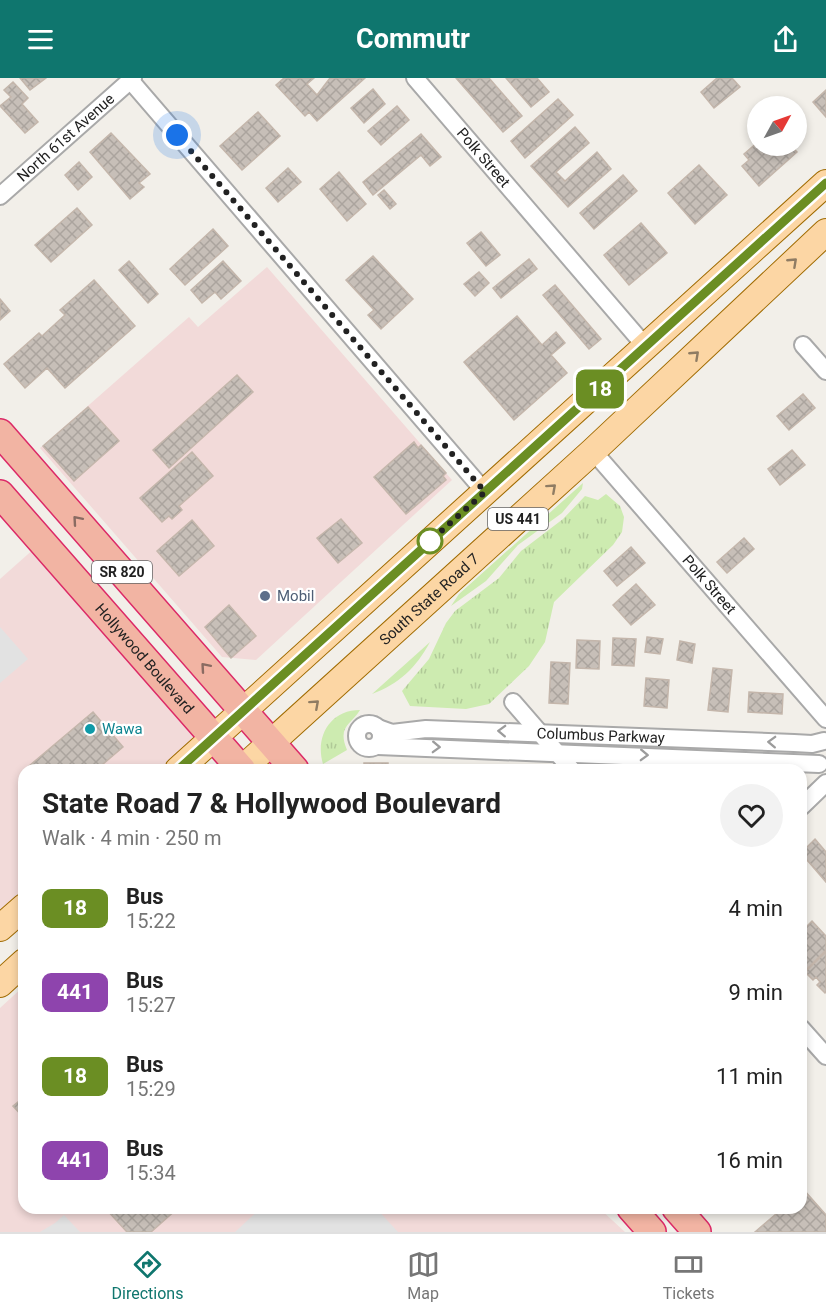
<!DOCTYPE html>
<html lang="en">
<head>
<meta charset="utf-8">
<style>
  :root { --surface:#fff; --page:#f2f2f2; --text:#222; --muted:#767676; --line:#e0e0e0; --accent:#0f766e }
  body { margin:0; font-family:Roboto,sans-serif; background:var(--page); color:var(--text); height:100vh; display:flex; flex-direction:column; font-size:22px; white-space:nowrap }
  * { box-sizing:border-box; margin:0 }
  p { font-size:20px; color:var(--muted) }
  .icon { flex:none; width:33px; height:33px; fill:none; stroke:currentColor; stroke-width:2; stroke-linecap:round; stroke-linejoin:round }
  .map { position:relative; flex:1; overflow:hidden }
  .drawer { position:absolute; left:18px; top:686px; width:789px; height:450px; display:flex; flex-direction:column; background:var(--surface); border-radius:18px; box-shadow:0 3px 9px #0003 }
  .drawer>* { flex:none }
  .badge { padding:0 12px; border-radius:9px; font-size:21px; line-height:39px }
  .needle { width:39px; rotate:50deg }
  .fabs { position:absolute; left:747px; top:18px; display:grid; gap:12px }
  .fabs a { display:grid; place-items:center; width:60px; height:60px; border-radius:50%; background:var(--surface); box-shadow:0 3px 9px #0003; font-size:30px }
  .you { position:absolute; width:30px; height:30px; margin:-15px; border:4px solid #fff; border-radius:50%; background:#1a73e8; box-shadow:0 0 0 9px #1a73e833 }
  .map>.badge { position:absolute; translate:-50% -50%; box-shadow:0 0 0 3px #fff }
  .round { display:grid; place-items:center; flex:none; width:63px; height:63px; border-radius:32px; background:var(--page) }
  .summary { display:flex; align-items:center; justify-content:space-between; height:102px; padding:0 24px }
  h1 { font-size:28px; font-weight:700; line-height:45px }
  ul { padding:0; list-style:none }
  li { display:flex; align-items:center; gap:18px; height:84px; padding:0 24px }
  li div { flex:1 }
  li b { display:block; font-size:22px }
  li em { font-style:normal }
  li .badge { min-width:66px; font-weight:700; text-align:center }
  header { display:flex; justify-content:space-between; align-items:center; height:78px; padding:0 24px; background:var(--accent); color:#fff; font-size:27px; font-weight:700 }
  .tabs { display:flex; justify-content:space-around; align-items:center; height:84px; border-top:2px solid var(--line); background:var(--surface); font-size:16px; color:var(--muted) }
  .tabs a { display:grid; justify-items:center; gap:3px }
  .tabs .selected { color:var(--accent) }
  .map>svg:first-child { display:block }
  .commercial { fill:#f2dad9 }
  .grass { fill:url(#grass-tufts) }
  .parking { fill:#e2e2e2 }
  .building { fill:url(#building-cross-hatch); stroke:#c4b6ab; stroke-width:1.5 }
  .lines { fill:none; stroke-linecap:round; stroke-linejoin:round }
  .minor-casing { stroke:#a9a9a9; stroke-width:20 }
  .primary-casing { stroke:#a06b00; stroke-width:28 }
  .trunk-casing { stroke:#dc2a67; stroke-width:30 }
  .minor { stroke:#fff; stroke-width:16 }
  .primary { stroke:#fcd6a4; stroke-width:26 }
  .trunk { stroke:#f2b4a3; stroke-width:27 }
  .oneway { stroke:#8f7c63 }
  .oneway2 { stroke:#8a6b62 }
  .oneway3 { stroke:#9c9c9c }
  .line-casing { stroke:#fff; stroke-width:14 }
  .line { stroke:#6b8e23; stroke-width:9 }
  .walk { stroke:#222; stroke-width:6; stroke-dasharray:0 10.8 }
  .stop-dot { fill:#fff; stroke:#6b8e23; stroke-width:3 }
  .service-dot { fill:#5c6f8a; stroke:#fff; stroke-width:2 }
  .culture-dot { fill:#0f9aa8; stroke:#fff; stroke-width:2 }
  .labels { text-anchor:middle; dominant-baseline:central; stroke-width:4.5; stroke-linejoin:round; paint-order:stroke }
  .shield { fill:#fff; stroke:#646464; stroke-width:1.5 }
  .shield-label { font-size:14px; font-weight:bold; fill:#222 }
  .street-label { font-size:15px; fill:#222; stroke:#fff }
  .service-label { font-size:15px; fill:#4e5e75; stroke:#fff; text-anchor:start }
  .culture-label { font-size:15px; fill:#0d838f; stroke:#fff; text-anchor:start }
</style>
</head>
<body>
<header><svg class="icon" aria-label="menu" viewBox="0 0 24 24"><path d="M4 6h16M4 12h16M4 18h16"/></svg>Commutr<svg class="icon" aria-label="share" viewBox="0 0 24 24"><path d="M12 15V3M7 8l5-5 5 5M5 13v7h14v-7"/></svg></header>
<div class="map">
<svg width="826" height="1154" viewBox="0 0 826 1154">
  <defs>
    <pattern id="grass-tufts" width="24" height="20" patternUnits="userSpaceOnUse" patternTransform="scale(1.5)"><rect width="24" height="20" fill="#cdebb0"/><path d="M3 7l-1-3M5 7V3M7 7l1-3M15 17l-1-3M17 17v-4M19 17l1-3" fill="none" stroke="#b0c997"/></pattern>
    <pattern id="building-cross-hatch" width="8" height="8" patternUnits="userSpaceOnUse" patternTransform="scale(1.5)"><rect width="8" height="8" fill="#c7bfb8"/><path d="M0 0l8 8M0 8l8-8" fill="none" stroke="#aba49e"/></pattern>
  </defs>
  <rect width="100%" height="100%" fill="#f2efe9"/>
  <path class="commercial" d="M267,189l185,213 -196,180 -34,-3 -182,-209 149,-131 9,10z
    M36,469l171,197 -30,25 -153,1v131l-24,20v-342z
    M24,908v222h575l26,24h-625v-224z"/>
  <path class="grass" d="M583,405l-1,6 -20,24 -44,32 -32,36 -35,25 8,-12z
    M606,416l14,12 4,11 -2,15 -9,13 -59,57 -9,40 -16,24 -40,38 -23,5 -56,-3 -8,-15 27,-32 17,-36 9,-12 44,-33 22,-27 42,-32 22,-23 13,4z
    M430,564c-14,26 -31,42 -58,52z
    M360,632c-9,15 -23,16 -13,40l-24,14c-8,-26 6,-54 37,-54z"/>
  <path class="parking" d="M0,549l28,32 -28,24z
    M261,1130h115l22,24h-163z
    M64,1137l16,17h-40l15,-9z"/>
  <path class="building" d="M20,0h26l-16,12z
    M284,0h30l-7,6 10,11 13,-17h35l-48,43 -8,-9 -4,4 -29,-31z
    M456,0h33l33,38 -19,16z
    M506,0h31l12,14 -18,15z
    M717,0h15l8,9 -26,21 -13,-16z
    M13,4l15,16 -6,6 16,18 -13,11 -25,-27 11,-9 -7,-7z
    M373,11l12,15 -21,19 -13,-15z
    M826,12v27l-13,-15z
    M558,21l15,16 -48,43 -14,-17z
    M397,28l12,14 -28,25 -13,-14z
    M258,34l22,24 -38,34 -22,-24z
    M575,49l14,16 -33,29 9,9 32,-29 14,17 -43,38 -37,-41z
    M111,55l39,41 -11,9 5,4 -14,12 -40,-47z
    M421,56l20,23 -11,9 -9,-11 -48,40 -10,-13z
    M758,64v4h33l6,6 -38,34 -17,-20 7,-6 -5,-6z
    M79,84l13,15 -14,13 -13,-15z
    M699,87l28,30 -32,29 -27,-31z
    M288,90l13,14 -23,20 -12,-14z
    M339,94l27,32 -19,17 -27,-32z
    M623,97l14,16 -43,38 -14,-16z
    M384,112l12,14 -6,5 -12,-14z
    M77,130l15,17 -41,37 -16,-17z
    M641,145l26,30 -38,32 -25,-30z
    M213,151l15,17 -43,39 -15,-16z
    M481,154l19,23 -14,11 -19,-23z
    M373,178l40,43 -32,30 -13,-14 6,-5 -28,-30z
    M529,181l8,10 -36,29 -8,-10z
    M129,183l29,33 -10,9 -29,-33z
    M223,183l18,20 -20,18 -6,-7 -13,11 -11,-13z
    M479,194l10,11 -14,13 -11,-12z
    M94,202l41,46 -70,62 -18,-20 -22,20 -21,-24 35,-31 3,3 23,-21 -5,-5z
    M555,207l46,54 -12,10 -46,-54z
    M0,221l10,12 -10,9z
    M517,238l25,29 14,-13 9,11 -14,12 16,18 -53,47 -50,-58z
    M237,297l16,17 -84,76 -16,-18z
    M803,316l12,14 -26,22 -12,-14z
    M88,329l31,34 -45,40 -31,-35z
    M414,364l4,6 3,-3 25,28 -3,3 3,4 -40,34 -32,-37z
    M792,372l13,15 -25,20 -12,-16z
    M192,374l21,24 -34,30 3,4 -10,9 -3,-3 -7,6 -22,-24z
    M341,441l21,24 -24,20 -21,-25z
    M192,442l22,26 -35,30 -22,-25z
    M744,460l10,11 -27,24 -10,-11z
    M631,469l14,16 -28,23 -13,-15z
    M636,506l19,21 -24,20 -18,-20z
    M229,527l27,31 -25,22 -26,-31z
    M647,559l16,2 -3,15 -15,-2z
    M613,560l23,1 -2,27 -22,-1z
    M577,562l23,1 -1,28 -23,-1z
    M680,563l15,3 -3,19 -15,-3z
    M551,584l19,1 -2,41 -19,-1z
    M713,590l19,2 -4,42 -20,-2z
    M646,600l23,2 -2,28 -23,-2z
    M749,614l34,2 -1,20 -34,-2z
    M93,634l30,35 -27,23h-64l-3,-4z
    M364,685h24v7h-24z
    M815,761l11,13v30l-25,-29z
    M812,843l14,15v14l-20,20 -5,-5v-33z
    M826,874v40l-1,1 -8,-8 3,-3 -4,-5 -3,3 -8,-8z
    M24,1019v21l-11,-12z
    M804,1112l22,25v17h-71l28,-24h18v-16z
    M105,1130h73l-27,24h-24z"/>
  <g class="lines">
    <defs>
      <g id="minor">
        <path id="s1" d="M415,0l231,269"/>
        <path d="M130,2l355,412"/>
        <path id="s2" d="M0,118l133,-118"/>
        <path d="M803,267l23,26"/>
        <path id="s3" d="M593,373l233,268"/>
        <path d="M513,624l59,68"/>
        <circle cx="369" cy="658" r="12"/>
        <path id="s4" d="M378,650l14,5 34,-4 368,14 18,1 12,-3"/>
        <path d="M378,668l441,18"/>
        <path d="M801,729l25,-24"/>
        <path d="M801,950l25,28"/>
      </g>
      <g id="primary">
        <path d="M178,692l648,-587"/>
        <path id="s5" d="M241,692l352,-319 233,-219"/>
        <path d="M0,850l24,-21"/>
        <path d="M0,906l24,-22"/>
      </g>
      <g id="trunk">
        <path d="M0,355l295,337"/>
        <path id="s6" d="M0,416l242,276"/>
        <path d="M631,1130l21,24"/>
        <path d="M676,1130l21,24"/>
      </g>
    </defs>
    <use href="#minor" class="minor-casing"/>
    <use href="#primary" class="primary-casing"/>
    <use href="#trunk" class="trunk-casing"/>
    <use href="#minor" class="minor"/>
    <use href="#primary" class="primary"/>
    <use href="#trunk" class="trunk"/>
  </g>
  <defs><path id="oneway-chevron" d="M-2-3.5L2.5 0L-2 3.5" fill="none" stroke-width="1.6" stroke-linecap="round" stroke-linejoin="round" transform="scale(1.5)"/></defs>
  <g class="oneway">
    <use href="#oneway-chevron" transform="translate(793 184) rotate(-43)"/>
    <use href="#oneway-chevron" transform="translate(695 277) rotate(-43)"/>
    <use href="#oneway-chevron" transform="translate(552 410) rotate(-42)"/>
    <use href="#oneway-chevron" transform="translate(315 626) rotate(-42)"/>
  </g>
  <g class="oneway2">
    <use href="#oneway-chevron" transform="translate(77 442) rotate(-131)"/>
    <use href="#oneway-chevron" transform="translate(205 589) rotate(-131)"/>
  </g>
  <g class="oneway3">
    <use href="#oneway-chevron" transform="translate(502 653) rotate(-178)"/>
    <use href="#oneway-chevron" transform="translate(772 664) rotate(-178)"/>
    <use href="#oneway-chevron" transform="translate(436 669) rotate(2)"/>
    <use href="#oneway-chevron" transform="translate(644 677) rotate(2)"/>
  </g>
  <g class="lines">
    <defs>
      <path id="line" d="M178,692l648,-587"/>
    </defs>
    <use href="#line" class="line-casing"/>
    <use href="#line" class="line"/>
    <path class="walk" d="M177,57l308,357 -55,49"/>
  </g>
  <circle class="stop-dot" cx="430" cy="463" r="12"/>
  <circle class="service-dot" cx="265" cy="518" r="6"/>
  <circle class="culture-dot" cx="90" cy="651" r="6"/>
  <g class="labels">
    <g class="shield">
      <rect x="488" y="430" width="60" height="22" rx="4.5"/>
      <rect x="92" y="483" width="60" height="22" rx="4.5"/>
    </g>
    <g class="shield-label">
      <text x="518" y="441">US 441</text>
      <text x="122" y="494">SR 820</text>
    </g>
    <g class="street-label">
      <text stroke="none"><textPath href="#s2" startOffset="88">North 61st Avenue</textPath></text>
      <text stroke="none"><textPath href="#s1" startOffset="105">Polk Street</textPath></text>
      <text stroke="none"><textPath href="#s3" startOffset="177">Polk Street</textPath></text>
      <text stroke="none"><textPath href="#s5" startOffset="254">South State Road 7</textPath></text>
      <text stroke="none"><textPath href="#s6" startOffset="219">Hollywood Boulevard</textPath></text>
      <text stroke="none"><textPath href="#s4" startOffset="224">Columbus Parkway</textPath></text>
    </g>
    <g class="service-label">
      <text x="277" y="518">Mobil</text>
    </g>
    <g class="culture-label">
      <text x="102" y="651">Wawa</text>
    </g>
  </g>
</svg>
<div class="fabs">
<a><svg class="needle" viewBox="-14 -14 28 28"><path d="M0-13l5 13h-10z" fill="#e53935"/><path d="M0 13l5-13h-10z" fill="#767676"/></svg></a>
</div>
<div class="you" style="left:177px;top:57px"></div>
<b class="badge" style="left:600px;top:311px;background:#6b8e23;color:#fff">18</b>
<section class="drawer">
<div class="summary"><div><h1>State Road 7 &amp; Hollywood Boulevard</h1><p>Walk · 4 min · 250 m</p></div><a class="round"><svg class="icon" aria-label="heart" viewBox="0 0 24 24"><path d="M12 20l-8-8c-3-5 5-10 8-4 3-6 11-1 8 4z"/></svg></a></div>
<ul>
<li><span class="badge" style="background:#6b8e23;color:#fff">18</span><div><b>Bus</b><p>15:22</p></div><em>4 min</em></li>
<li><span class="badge" style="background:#8e44ad;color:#fff">441</span><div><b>Bus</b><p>15:27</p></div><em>9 min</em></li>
<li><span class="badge" style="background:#6b8e23;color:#fff">18</span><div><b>Bus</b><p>15:29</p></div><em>11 min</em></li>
<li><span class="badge" style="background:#8e44ad;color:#fff">441</span><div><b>Bus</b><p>15:34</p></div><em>16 min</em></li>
</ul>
</section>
</div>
<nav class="tabs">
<a class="selected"><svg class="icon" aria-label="directions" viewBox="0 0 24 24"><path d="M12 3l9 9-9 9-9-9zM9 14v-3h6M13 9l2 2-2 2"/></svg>Directions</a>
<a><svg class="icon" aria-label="map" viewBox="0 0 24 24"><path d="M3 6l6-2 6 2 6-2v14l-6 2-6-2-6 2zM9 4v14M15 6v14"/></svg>Map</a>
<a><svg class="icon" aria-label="tickets" viewBox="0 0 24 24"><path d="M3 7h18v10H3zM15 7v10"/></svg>Tickets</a>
</nav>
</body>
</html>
